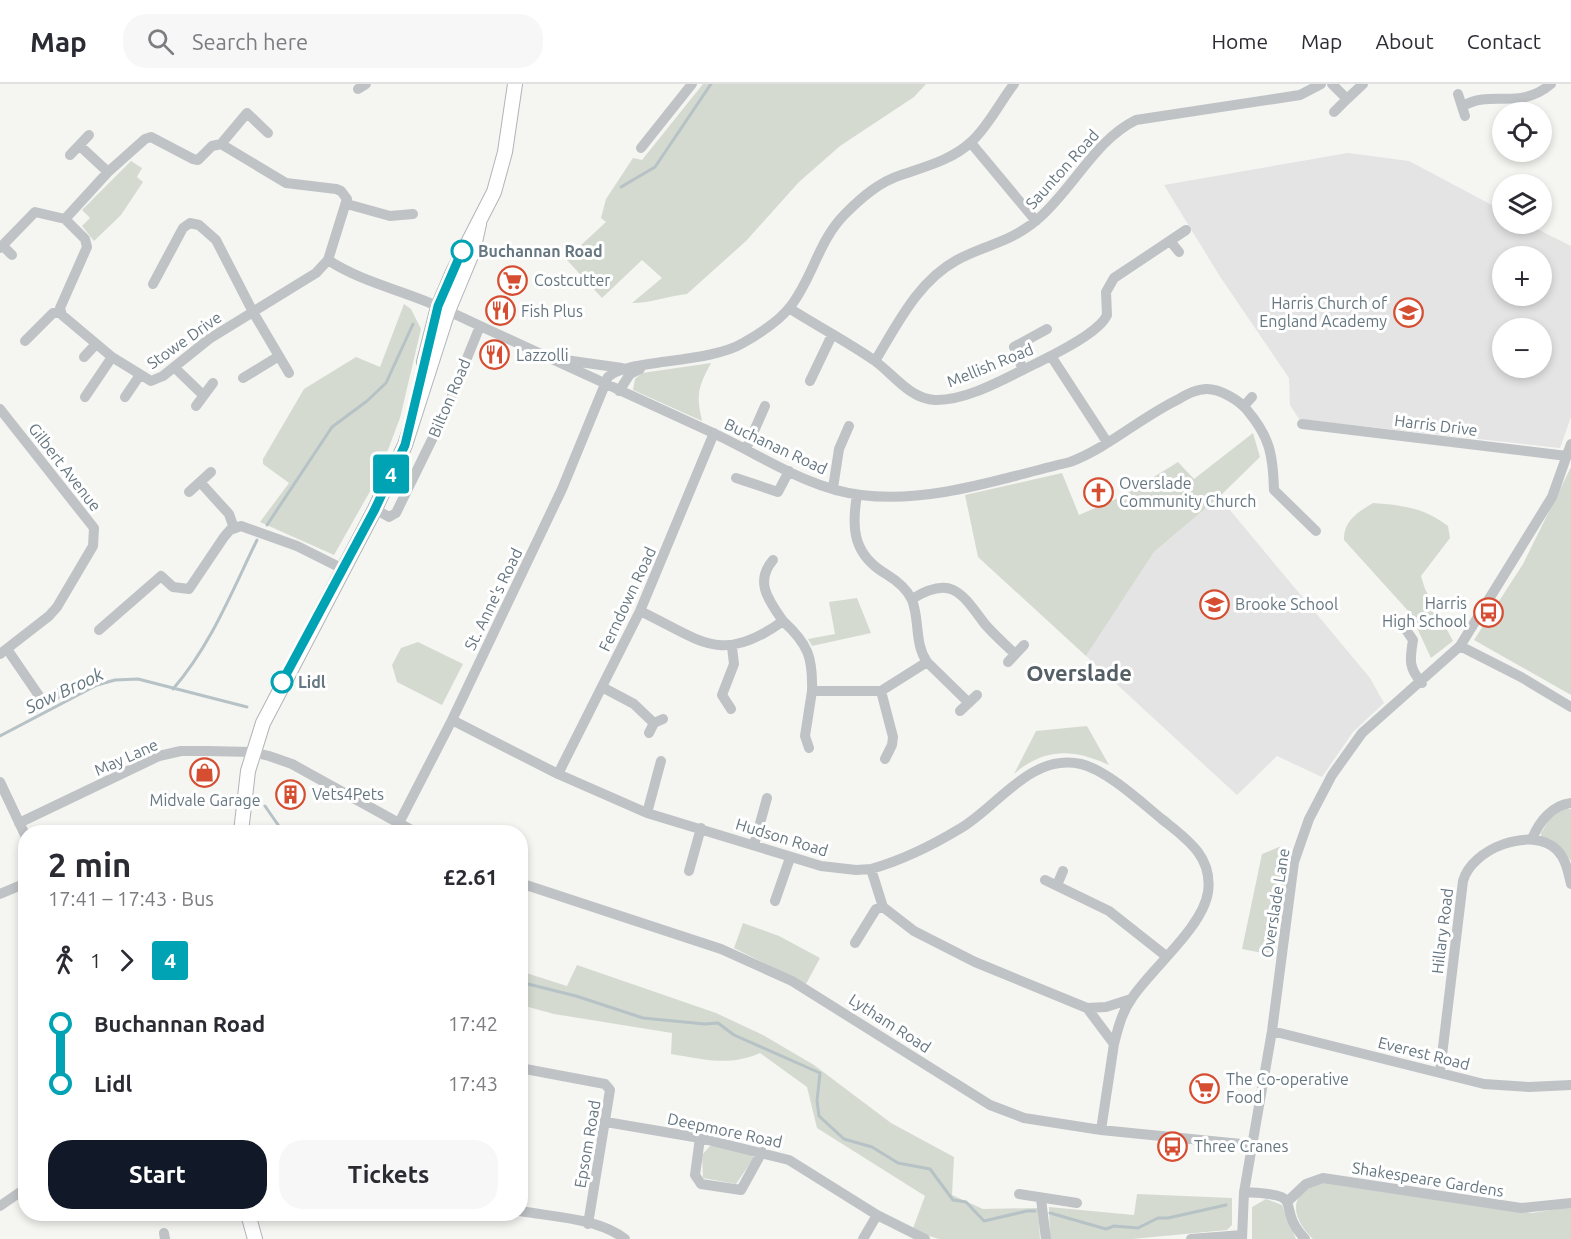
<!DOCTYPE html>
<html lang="en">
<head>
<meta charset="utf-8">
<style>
  :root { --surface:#fff; --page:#f7f7f7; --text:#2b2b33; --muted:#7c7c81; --line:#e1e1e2; --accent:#111827 }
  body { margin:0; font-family:Ubuntu,sans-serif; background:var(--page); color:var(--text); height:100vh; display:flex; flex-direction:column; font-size:22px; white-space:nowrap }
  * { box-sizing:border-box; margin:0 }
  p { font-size:20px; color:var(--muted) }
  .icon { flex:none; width:33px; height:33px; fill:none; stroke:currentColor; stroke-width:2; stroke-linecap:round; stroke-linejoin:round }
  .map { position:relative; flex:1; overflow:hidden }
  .drawer { position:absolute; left:18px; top:741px; width:510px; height:396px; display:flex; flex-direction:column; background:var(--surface); border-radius:24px; box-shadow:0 3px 9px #0003 }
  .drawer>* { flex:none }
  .badge { padding:0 12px; border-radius:4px; font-size:21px; line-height:39px }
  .controls { position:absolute; left:1492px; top:18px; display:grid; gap:12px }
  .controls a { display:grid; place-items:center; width:60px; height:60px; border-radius:50%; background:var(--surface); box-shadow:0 3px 9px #0003; font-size:30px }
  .map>.badge { position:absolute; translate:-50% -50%; box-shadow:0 0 0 3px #fff }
  .legs { display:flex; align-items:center; gap:9px; height:66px; padding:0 30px; font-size:20px }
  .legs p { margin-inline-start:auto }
  .head { display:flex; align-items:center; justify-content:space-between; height:102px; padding:0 30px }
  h1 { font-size:33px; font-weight:700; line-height:45px }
  .action { display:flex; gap:12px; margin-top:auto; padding:12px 30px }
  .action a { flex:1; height:69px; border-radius:24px; background:var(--accent); color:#fff; font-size:24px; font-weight:700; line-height:69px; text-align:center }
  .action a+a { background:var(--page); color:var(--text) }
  ul { padding:0 30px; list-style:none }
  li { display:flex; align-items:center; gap:21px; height:60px; font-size:22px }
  li i { display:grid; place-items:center; width:9px; height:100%; margin:0 8px; background:currentColor }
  li i::after { content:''; width:15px; height:15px; margin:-8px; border:4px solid; border-radius:50%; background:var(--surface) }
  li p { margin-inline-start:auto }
  li:first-child i { background:linear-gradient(#0000 50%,currentColor 0) }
  li:last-child i { background:linear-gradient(currentColor 50%,#0000 0) }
  header { display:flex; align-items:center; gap:36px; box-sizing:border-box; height:84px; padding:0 30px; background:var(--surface); border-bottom:2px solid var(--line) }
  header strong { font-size:28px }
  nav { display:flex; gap:33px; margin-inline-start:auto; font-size:21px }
  .search { width:420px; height:54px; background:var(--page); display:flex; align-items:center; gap:15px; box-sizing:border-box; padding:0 21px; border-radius:24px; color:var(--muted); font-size:22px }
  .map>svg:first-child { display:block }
  .built { fill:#e3e4e3; fill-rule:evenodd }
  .green { fill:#d5dad1 }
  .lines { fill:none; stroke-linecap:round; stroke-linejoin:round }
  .stream { stroke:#b6c2c5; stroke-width:3 }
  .major-casing { stroke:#b0b5b8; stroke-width:16 }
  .minor { stroke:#bfc3c6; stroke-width:10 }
  .major { stroke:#fff; stroke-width:14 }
  .line-1-casing { stroke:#fff; stroke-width:14 }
  .line-1 { stroke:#00a3b4; stroke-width:9 }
  .stop-1-dot { fill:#fff; stroke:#00a3b4; stroke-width:3 }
  .labels { text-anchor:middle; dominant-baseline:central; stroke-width:6; stroke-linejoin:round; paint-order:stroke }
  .street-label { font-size:16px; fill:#667781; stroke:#fff }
  .stop-label { font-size:16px; font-weight:bold; fill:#667781; stroke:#fff; text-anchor:start }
  .poi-label { font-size:16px; fill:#667781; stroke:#fff; text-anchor:start }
  .water-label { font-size:18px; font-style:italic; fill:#63777e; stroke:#fff }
  .district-label { font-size:22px; font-weight:bold; fill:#545f66; stroke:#fff }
</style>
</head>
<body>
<header>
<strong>Map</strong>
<div class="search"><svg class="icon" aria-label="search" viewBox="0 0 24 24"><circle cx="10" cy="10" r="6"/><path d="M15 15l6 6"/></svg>Search here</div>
<nav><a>Home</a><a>Map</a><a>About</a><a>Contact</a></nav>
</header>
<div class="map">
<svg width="1571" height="1155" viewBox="0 0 1571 1155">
  <rect width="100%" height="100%" fill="#f5f5f2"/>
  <path class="built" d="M1348,69l61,8 94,50v13h24l44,22v171l-11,31 -261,-29 -9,-14 -1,-27 -70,-103 -55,-90zM1503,172h39v40h-39zM1503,244h39v40h-39z
    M1219,413l151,181 14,25 -31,29 -31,45 -45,-21 -40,39 -151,-139 68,-104z"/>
  <path class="green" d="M703,0h223l-12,13 -74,49 -41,36 -53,59 -59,53c-19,2 -36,9 -55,9l30,-25 -20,-18 -40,38 -36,-39 40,-37 -5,-4 5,-19 27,-41 9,2z
    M131,77l11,7 -5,9 6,5 -22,33 -27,26 -12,-15 8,-8 -8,-8z
    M404,220l7,5 10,20 -21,89 -23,61 -43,76 -74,-33 29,-39 -26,-19v-5l41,-70 52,-32 24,10z
    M711,279c-13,24 -15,32 -9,58l-69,-31 2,-11 7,-6z
    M1253,349l7,24 -41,40 -65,55 -68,104 -108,-99 -13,-62 97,-22 17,42 44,-19 55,-34 16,17z
    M1571,383v228l-97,-55 49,-76z
    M1373,419c29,2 52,5 75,23l2,12 -29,38 4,13 28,52 -22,17 -21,-45 -66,-73c-1,-19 14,-28 29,-37z
    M857,514l14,35 -59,13 -4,-7 27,-5 -6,-32z
    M418,558l45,22 -21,41 -45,-23 -5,-17 9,-17z
    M1087,642l22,39c-35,-16 -64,-18 -95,9l22,-43z
    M1564,725h7v52l-13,-15 -17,-9v-4l10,-16z
    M1279,763l12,2 -17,106 -32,-6 20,-95z
    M743,839l36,13 41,22 -14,26 -72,-36z
    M577,881l139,48 47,22 51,30 77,58 63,34 -2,38 31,14 55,-1 2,31h-101l-27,-8 13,-35 -108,-68 -10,-41 -47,-34c-31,14 -57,6 -89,1l1,-21 -118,-19 -33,-9 -1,-34 47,15z
    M711,1061l40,9 3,4 -18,26 -33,-6 -1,-23z
    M1325,1098l207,31 39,-6v32h-258c-14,-13 -27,-36 -6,-50 5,-4 13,-5 18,-7z
    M1137,1110l95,4v27l-5,5 -95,9h-82l-1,-32 85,8z
    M1266,1115l16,6 14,34h-44v-32z"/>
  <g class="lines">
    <path class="stream" d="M621,103l34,-20 56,-83
      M267,441l65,-98 35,-26 19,-18 27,-59
      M173,605c38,-44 59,-98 84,-149
      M0,652l97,-51 18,-5 23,-1 109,28
      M265,722l18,26
      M520,898l56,14 67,22 62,6 13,-1 16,12 86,38 -3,28 2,15 25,23 28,8 26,16 32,6 23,31 13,2 18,19 43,-10h8
      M1050,1129l56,16 8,-3 24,2 20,-10h10l58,-13"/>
    <defs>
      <path id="major" d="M424,278l14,-55 14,-33 42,-82 11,-40 10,-68
        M241,748l7,-61 15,-48 112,-214 30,-64 43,-134 25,-60 6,-27
        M248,1130l7,25"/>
    </defs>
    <use href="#major" class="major-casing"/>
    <path class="minor" d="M1332,0l15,15 -13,13
      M358,5l8,-5
      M1458,10l7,22
      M1347,15l16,-15
      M1463,22c29,-17 56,5 88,-22
      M151,53l42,22 5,1 14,-14 9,-2 65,39 50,6 5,2 6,8 -19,61 -12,13 -107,66 -46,37 -12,5 -39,-24 -50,-42 -2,-7 27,-61 -2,-8 -20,-20 43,-47 37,-33z
      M971,59l65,78
      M221,60l26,-31 21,20
      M80,62l28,26
      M641,64l51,-64
      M70,71l19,-20
      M347,120l43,12 23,-2
      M1171,158l8,10
      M2,161l10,10
      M0,164l35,-36 30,7
      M328,176c35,23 78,31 116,49 89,42 178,82 267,123 48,22 97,57 150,63 70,9 141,-17 209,-33 36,-13 70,-44 107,-62 9,-5 19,-11 30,-11 13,0 32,11 40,21 23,27 26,45 27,80l42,41
      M153,200l30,-56 7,-5 9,2 17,15 37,72 36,61
      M789,224c28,18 59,34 86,53 18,13 35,38 60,39 33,1 72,-23 102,-37 18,-9 62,-30 70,-48l-1,-23 8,-14 72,-48
      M25,257l28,-28h8
      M1051,272l56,86
      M84,273l12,-13
      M558,275l64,9
      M875,277c22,-36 43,-80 82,-101 30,-16 53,-17 81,-41 35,-30 57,-79 98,-99l164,-25 21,-11
      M174,283l29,28
      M1023,286l-9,-23 33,-18
      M243,294l36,-22
      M810,297l22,-46
      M619,307l11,-17 10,-5
      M85,313l27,-40
      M125,313l15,-22
      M196,322l17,-23
      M1244,322l8,-9
      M0,325l94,119 -1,18 -36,61 -8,9 -49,38
      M1302,340l265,32
      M746,365l19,-43
      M736,394l42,14 11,-21
      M200,398l29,32 5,14
      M833,404l6,-39 10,-23
      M189,408l22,-20
      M375,425l14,8 7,-4 48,-98 36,-89
      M773,476c-19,22 -4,41 10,61
      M912,515c39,-24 49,-7 72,24 9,11 21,21 31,31
      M640,527c61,29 81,55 143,10 25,23 30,36 29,70h69l46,-29c-13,-19 -7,-42 -15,-62 -5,-11 -16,-20 -26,-26 -32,-19 -35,-44 -29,-79
      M1400,537l13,19c-3,19 -5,28 9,43
      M99,546l62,-54 12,11 16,2 35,-52 6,-7 11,-4 56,20 46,23
      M1460,562l61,31 50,30
      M7,565l37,54
      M927,578l42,41
      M1008,578l16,-17
      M602,603l32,17 20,19
      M881,607l12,46 -1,8 -7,14
      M731,625l-9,-14 12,-31 -2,-17
      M32,626l29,-18
      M960,627l17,-16
      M452,636l106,54 89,39 174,53 35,4 15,-1 12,38 31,24 61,31 112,46 27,36 -13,86
      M649,649l5,-10 9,-4
      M809,664l-4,-12 7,-45
      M558,690l82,-163 74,-178
      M0,698l26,55
      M647,729l14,-52
      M19,739l140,-67 22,-5h26l45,1 17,4 23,8 123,68
      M399,739l53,-103 110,-231 46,-112c18,-18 100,-13 135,-34 16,-9 35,-21 47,-36 23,-29 28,-66 55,-93 16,-16 34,-32 56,-39 23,-8 51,-15 70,-33 17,-15 29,-40 43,-58
      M1532,755c7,-17 20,-34 39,-36
      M754,761l13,-47
      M871,785c32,-9 62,-24 90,-41 38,-23 70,-75 120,-64 26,6 61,39 82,56 24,19 50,37 45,72 -5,35 -56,76 -76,106 -10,14 -14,30 -18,46
      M689,787l12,-43
      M1045,796l64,31 57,45
      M520,799l201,66 71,32 198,124 34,13 77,12 150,15
      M1057,801l6,-14
      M0,810l26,-11
      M775,817l15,-43
      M855,859l21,-34 7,-2
      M1087,924l19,-1 25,-8
      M1272,947l212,53 45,3 42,-2
      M520,984l85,16 5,6 -22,134
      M1440,988l23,-191c8,-32 69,-56 94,-31 9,9 11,22 14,34
      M606,1038l94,16 89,22 88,55 48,24
      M700,1054l-5,37 6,9 40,6 21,-38
      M1244,1108c68,3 28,12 61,47
      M1019,1110l58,9
      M1041,1115l5,40
      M1288,1117l18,-17 17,-6 198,30 50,-5
      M0,1122l26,-18
      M520,1127c33,6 78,7 105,28
      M164,1149l1,6
      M863,1155l14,-24
      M1191,1155l51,-4
      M1242,1155l2,-47 28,-161 22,-169 15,-43 23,-44 30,-42 98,-87 92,-149 19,-53"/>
    <use href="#major" class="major"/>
  </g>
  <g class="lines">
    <defs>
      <path id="line-1" d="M282,598l93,-173 30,-64 33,-139 24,-55"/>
    </defs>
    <use href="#line-1" class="line-1-casing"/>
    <use href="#line-1" class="line-1"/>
  </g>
  <defs>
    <symbol id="supermarket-ring" viewBox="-11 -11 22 22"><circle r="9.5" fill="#fff" stroke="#d54e32" stroke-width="1.5"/><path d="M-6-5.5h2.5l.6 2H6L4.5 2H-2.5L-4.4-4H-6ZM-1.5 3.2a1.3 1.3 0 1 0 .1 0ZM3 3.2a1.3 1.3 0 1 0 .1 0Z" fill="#d54e32"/></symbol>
    <symbol id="restaurant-ring" viewBox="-11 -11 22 22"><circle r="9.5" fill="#fff" stroke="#d54e32" stroke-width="1.5"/><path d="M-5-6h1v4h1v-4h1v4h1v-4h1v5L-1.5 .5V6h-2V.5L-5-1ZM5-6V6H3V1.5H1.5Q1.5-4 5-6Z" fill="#d54e32"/></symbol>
    <symbol id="school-ring" viewBox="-11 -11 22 22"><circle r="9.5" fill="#fff" stroke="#d54e32" stroke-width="1.5"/><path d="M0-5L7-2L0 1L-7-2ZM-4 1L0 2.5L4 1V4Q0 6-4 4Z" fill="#d54e32"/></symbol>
    <symbol id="church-ring" viewBox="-11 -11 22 22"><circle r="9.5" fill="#fff" stroke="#d54e32" stroke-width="1.5"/><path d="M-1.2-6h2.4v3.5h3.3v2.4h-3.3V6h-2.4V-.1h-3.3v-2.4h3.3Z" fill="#d54e32"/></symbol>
    <symbol id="bus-ring" viewBox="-11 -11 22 22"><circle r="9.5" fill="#fff" stroke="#d54e32" stroke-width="1.5"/><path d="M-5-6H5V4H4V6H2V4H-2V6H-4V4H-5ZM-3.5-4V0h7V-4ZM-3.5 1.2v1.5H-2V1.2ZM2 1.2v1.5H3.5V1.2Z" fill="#d54e32"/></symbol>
    <symbol id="shop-ring" viewBox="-11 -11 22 22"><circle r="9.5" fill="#fff" stroke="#d54e32" stroke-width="1.5"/><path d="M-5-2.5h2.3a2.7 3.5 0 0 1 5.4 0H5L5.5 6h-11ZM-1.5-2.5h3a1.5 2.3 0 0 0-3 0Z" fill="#d54e32"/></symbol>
    <symbol id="building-ring" viewBox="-11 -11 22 22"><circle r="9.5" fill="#fff" stroke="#d54e32" stroke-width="1.5"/><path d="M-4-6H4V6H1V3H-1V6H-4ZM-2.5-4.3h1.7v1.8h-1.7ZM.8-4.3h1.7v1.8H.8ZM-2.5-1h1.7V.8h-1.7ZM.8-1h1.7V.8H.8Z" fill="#d54e32"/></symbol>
  </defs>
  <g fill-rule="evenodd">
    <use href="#supermarket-ring" x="496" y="180" width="33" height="33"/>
    <use href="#restaurant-ring" x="484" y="210" width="33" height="33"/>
    <use href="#school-ring" x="1392" y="212" width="33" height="33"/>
    <use href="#restaurant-ring" x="478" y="254" width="33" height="33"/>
    <use href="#church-ring" x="1082" y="392" width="33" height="33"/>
    <use href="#school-ring" x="1198" y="504" width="33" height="33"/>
    <use href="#bus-ring" x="1472" y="512" width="33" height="33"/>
    <use href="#shop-ring" x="188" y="672" width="33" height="33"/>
    <use href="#building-ring" x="274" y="694" width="33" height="33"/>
    <use href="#supermarket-ring" x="1188" y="988" width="33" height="33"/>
    <use href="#bus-ring" x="1156" y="1046" width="33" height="33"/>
  </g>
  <g class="stop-1-dot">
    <circle cx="462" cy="167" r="10"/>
    <circle cx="282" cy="598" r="10"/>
  </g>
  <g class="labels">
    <g class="street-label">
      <text transform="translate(1062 85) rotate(-48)">Saunton Road</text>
      <text transform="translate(184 256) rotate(-35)">Stowe Drive</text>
      <text transform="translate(990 281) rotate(-22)">Mellish Road</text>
      <text transform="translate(449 314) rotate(-67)">Bilton Road</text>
      <text transform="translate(1436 341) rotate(7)">Harris Drive</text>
      <text transform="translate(776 362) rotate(25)">Buchanan Road</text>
      <text transform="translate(65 383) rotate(52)">Gilbert Avenue</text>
      <text transform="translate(493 515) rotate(-64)">St. Anne's Road</text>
      <text transform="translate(627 515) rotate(-65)">Ferndown Road</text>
      <text transform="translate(126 673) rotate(-24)">May Lane</text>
      <text transform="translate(782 753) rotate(17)">Hudson Road</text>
      <text transform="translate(1275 819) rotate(-81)">Overslade Lane</text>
      <text transform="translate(1442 847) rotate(-83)">Hillary Road</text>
      <text transform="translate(890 939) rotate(33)">Lytham Road</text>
      <text transform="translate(1424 969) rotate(14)">Everest Road</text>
      <text transform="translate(725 1046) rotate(12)">Deepmore Road</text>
      <text transform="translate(587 1060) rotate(-80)">Epsom Road</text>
      <text transform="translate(1428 1095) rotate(9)">Shakespeare Gardens</text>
    </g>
    <g class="stop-label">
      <text x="478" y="167">Buchannan Road</text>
      <text x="298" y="598">Lidl</text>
    </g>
    <g class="poi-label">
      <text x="534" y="196">Costcutter</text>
      <text x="1387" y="219" text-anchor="end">Harris Church of<tspan x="1387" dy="18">England Academy</tspan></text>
      <text x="521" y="227">Fish Plus</text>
      <text x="516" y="271">Lazzolli</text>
      <text x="1119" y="399">Overslade<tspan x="1119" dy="18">Community Church</tspan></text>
      <text x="1467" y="519" text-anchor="end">Harris<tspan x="1467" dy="18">High School</tspan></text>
      <text x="1235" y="520">Brooke School</text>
      <text x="312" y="710">Vets4Pets</text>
      <text x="205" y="716" text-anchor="middle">Midvale Garage</text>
      <text x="1226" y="995">The Co-operative<tspan x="1226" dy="18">Food</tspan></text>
      <text x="1194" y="1062">Three Cranes</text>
    </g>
    <g class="water-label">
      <text transform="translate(64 606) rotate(-25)">Sow Brook</text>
    </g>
    <g class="district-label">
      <text x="1079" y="588">Overslade</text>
    </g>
  </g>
</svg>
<div class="controls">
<a><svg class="icon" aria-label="locate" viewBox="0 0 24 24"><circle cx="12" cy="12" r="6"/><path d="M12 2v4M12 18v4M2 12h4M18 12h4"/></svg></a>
<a><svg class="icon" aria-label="layers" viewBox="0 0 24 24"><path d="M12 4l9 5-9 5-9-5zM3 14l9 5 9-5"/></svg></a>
<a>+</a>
<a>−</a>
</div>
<b class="badge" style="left:391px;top:390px;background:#00a3b4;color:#fff">4</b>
<section class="drawer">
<div class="head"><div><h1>2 min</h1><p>17:41 – 17:43 · Bus</p></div><b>£2.61</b></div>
<div class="legs"><svg class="icon" aria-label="walk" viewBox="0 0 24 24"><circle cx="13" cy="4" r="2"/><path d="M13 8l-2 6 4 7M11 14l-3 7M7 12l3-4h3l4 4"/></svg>1<svg class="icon" aria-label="forward" viewBox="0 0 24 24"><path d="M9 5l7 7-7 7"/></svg><b class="badge" style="background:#00a3b4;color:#fff">4</b></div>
<ul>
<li><i style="color:#00a3b4"></i><b>Buchannan Road</b><p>17:42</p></li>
<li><i style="color:#00a3b4"></i><b>Lidl</b><p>17:43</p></li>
</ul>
<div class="action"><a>Start</a><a>Tickets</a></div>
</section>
</div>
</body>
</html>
